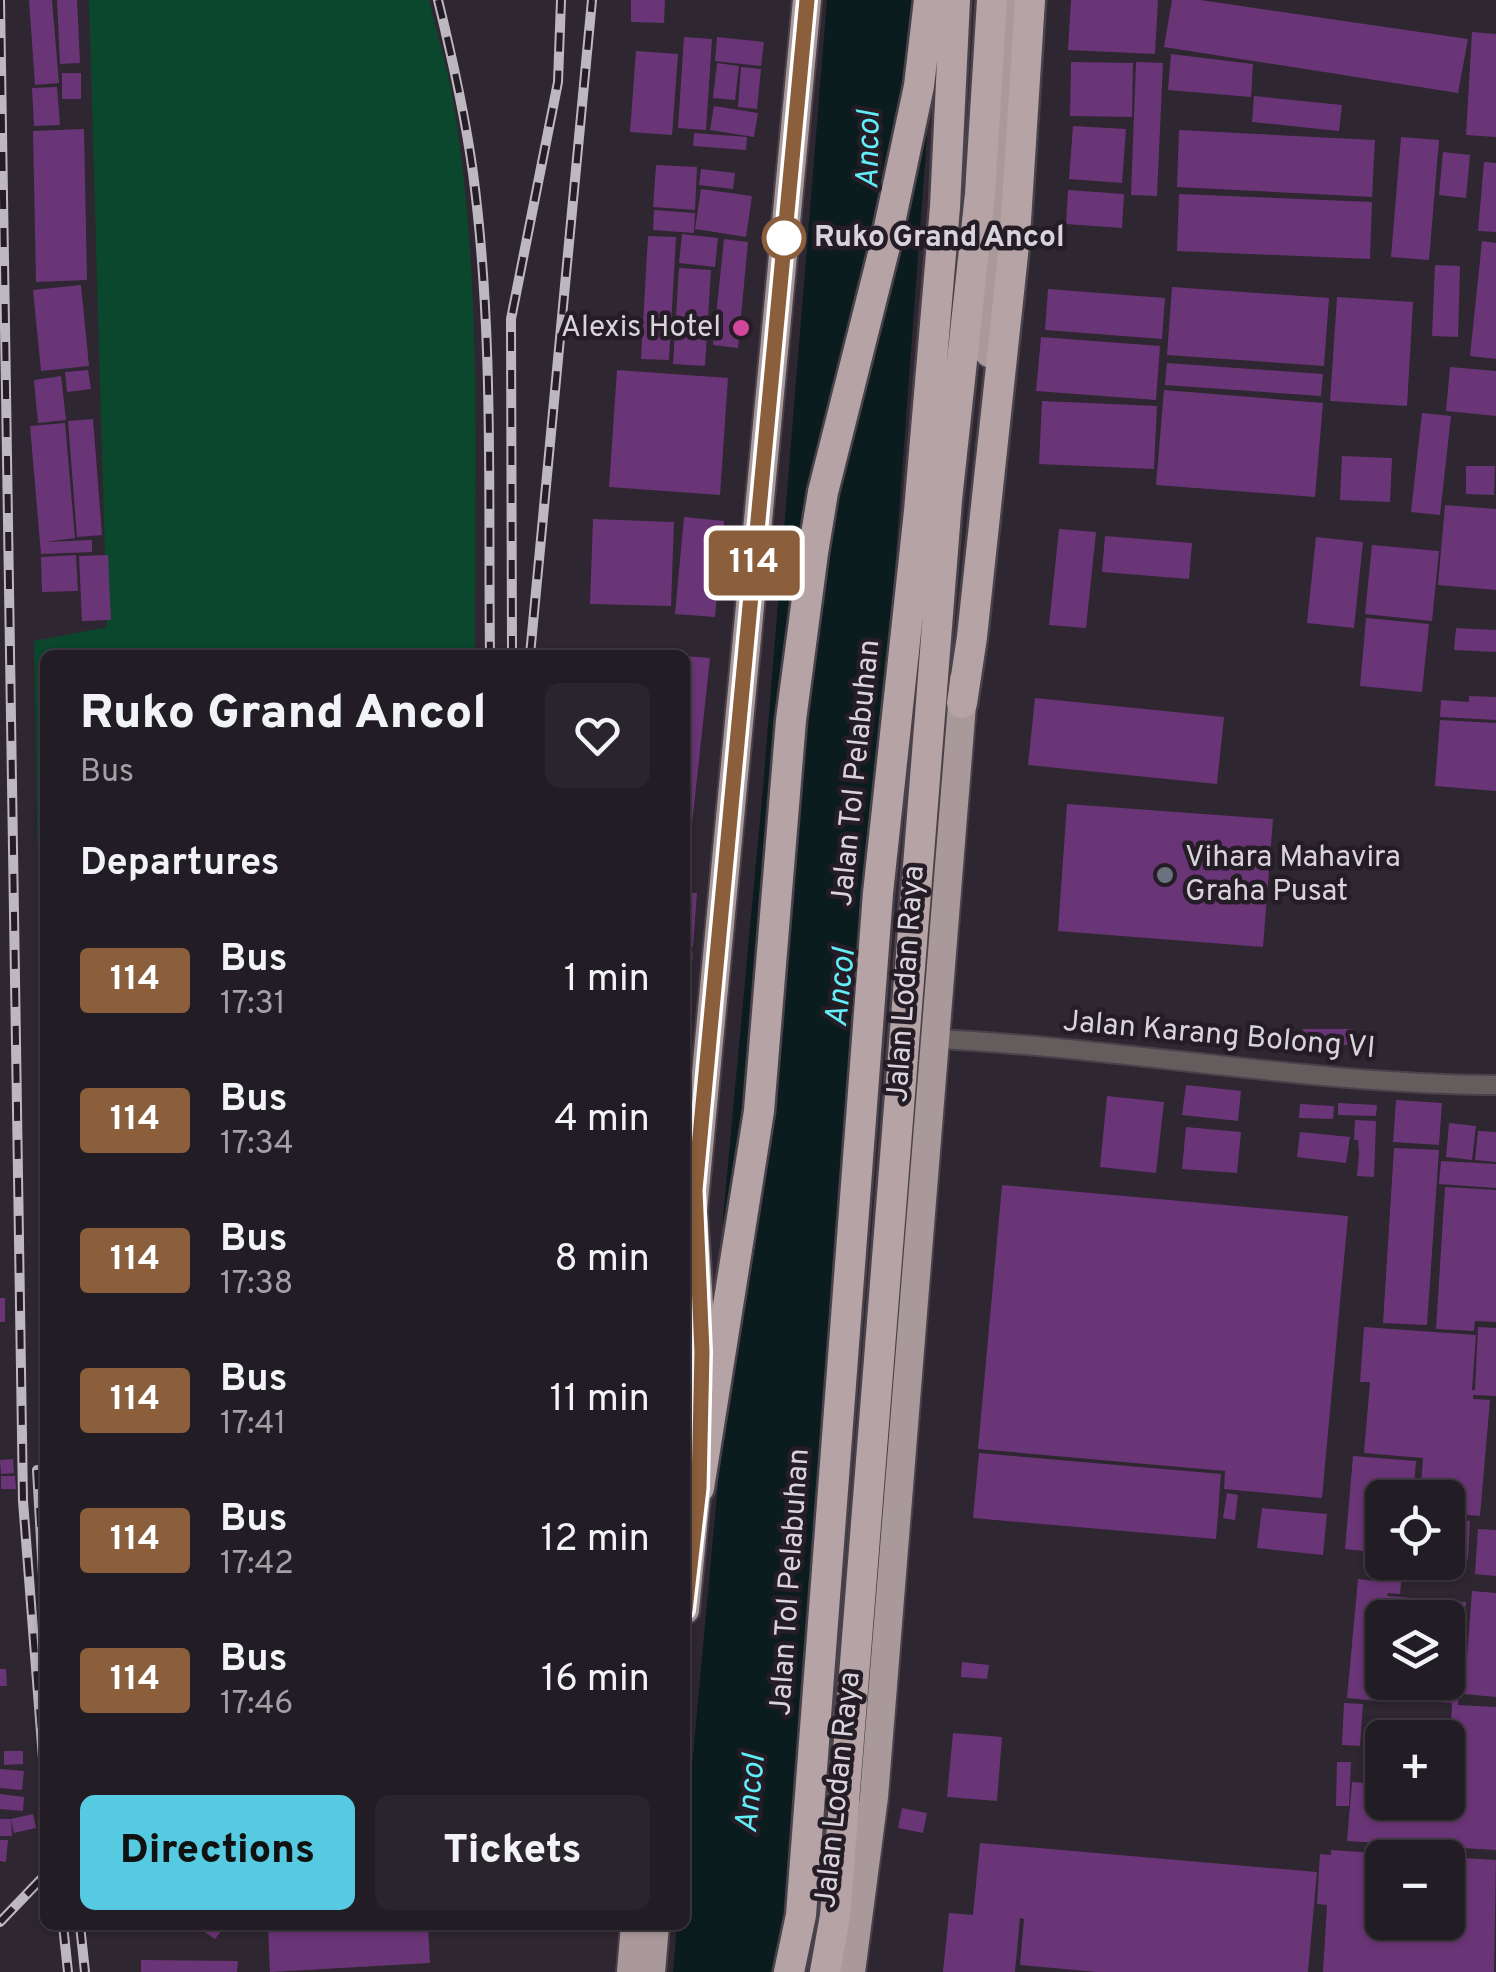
<!DOCTYPE html>
<html lang="en">
<head>
<meta charset="utf-8">
<style>
  :root { --surface:#221c24; --page:#2a252c; --text:#f1f3f6; --muted:#a2a1a6; --line:#3f3a41; --accent:#55cae0 }
  body { margin:0; font-family:Overpass,sans-serif; background:var(--page); color:var(--text); height:100vh; display:flex; flex-direction:column; font-size:38px; white-space:nowrap }
  * { box-sizing:border-box; margin:0 }
  p { font-size:32px; color:var(--muted) }
  .icon { flex:none; width:55px; height:55px; fill:none; stroke:currentColor; stroke-width:2; stroke-linecap:round; stroke-linejoin:round }
  .map { position:relative; flex:1; overflow:hidden }
  .drawer { position:absolute; left:40px; top:650px; width:650px; height:1280px; display:flex; flex-direction:column; background:var(--surface); border-radius:15px; box-shadow:0 2px 8px #0004,0 0 0 2px var(--line) }
  .drawer>* { flex:none }
  .badge { padding:0 20px; border-radius:8px; font-size:35px; line-height:65px }
  .fabs { position:absolute; left:1365px; top:1480px; display:grid; gap:20px }
  .fabs a { display:grid; place-items:center; width:100px; height:100px; border-radius:15px; background:var(--surface); box-shadow:0 2px 8px #0004,0 0 0 2px var(--line); font-size:50px }
  .map>.badge { position:absolute; translate:-50% -50%; box-shadow:0 0 0 5px #fff }
  h2 { padding:0 40px; font-size:38px; line-height:90px }
  .round { display:grid; place-items:center; flex:none; width:105px; height:105px; border-radius:15px; background:var(--page) }
  .overview { display:flex; align-items:center; justify-content:space-between; height:170px; padding:0 40px }
  h1 { font-size:48px; font-weight:800; line-height:75px }
  .cta { display:flex; gap:20px; margin-top:auto; padding:20px 40px }
  .cta a { flex:1; height:115px; border-radius:15px; background:var(--accent); color:#111; font-size:40px; font-weight:800; line-height:115px; text-align:center }
  .cta a+a { background:var(--page); color:var(--text) }
  ul { padding:0; list-style:none }
  li { display:flex; align-items:center; gap:30px; height:140px; padding:0 40px }
  li div { flex:1 }
  li b { display:block; font-size:38px }
  li em { font-style:normal }
  li .badge { min-width:110px; font-weight:700; text-align:center }
  .map>svg:first-child { display:block }
  .green { fill:#0a472d }
  .water { fill:#0a1c1e }
  .building { fill:#6a3576 }
  .lines { fill:none; stroke-linecap:round; stroke-linejoin:round }
  .minor-casing { stroke:#49424b; stroke-width:22 }
  .trunk-casing { stroke:#49424b; stroke-width:32 }
  .motorway-casing { stroke:#49424b; stroke-width:35 }
  .minor { stroke:#645d5d; stroke-width:18 }
  .trunk { stroke:#aa999a; stroke-width:28 }
  .motorway { stroke:#b5a3a5; stroke-width:30 }
  .rail-casing { stroke:#bdb7bf; stroke-width:10 }
  .rail { stroke:#251d26; stroke-width:6; stroke-dasharray:19; stroke-linecap:butt }
  .line-casing { stroke:#fff; stroke-width:22 }
  .line { stroke:#8b5e3c; stroke-width:15 }
  .stop-dot { fill:#fff; stroke:#8b5e3c; stroke-width:5 }
  .hotel-dot { fill:#d1479c; stroke:#251d26; stroke-width:4 }
  .worship-dot { fill:#6b7280; stroke:#251d26; stroke-width:4 }
  .labels { text-anchor:middle; dominant-baseline:central; stroke-width:9; stroke-linejoin:round; paint-order:stroke }
  .stop-label { font-size:30px; font-weight:bold; fill:#d9d4db; stroke:#251d26; text-anchor:start }
  .poi-label { font-size:30px; fill:#d9d4db; stroke:#251d26; text-anchor:end }
  .street-label { font-size:30px; fill:#d9d4db; stroke:#251d26 }
  .water-label { font-size:32px; font-style:italic; fill:#62edf7; stroke:#251d26 }
</style>
</head>
<body>
<div class="map">
<svg width="1496" height="1972" viewBox="0 0 1496 1972">
  <rect width="100%" height="100%" fill="#2e2630"/>
  <path class="green" d="M89,0h340c7,30 16,59 22,89 33,186 23,378 24,566h-430v663l-11,-677 73,-14z"/>
  <path class="water" d="M827,0h110l-60,810 -89,1106 -11,56h-104l4,-47h8v-83l44,-478 -6,-146 40,-430z"/>
  <path class="building" d="M29,0h23l7,83 -24,2z
    M57,0h20l3,63 -20,1z
    M631,0h34l-1,23 -33,-1z
    M1071,0h87l-3,54 -87,-4z
    M1172,0h28l268,39 -10,54 -294,-46z
    M1472,32l24,2v103l-30,-2z
    M684,37l28,2 -6,91 -28,-2z
    M717,37l47,5 -3,24 -46,-5z
    M636,51l42,3 -6,81 -42,-3z
    M1171,54l82,10 -2,33 -83,-7z
    M1071,62l62,1 -1,54 -62,-1z
    M1136,62l27,1 -6,133 -26,-1z
    M717,63l22,3 -4,34 -22,-2z
    M741,67l20,2 -4,40 -19,-2z
    M62,73h19v26h-19z
    M57,87l3,38 -26,1 -2,-38z
    M1254,96l88,9 -3,26 -87,-9z
    M714,106l44,7 -4,24 -44,-7z
    M1073,126l53,3 -4,54 -53,-4z
    M84,129l3,151 -51,2 -3,-151z
    M1179,130l196,10 -3,57 -195,-10z
    M694,133l53,4 -1,13 -53,-4z
    M1401,137l38,3 -10,120 -38,-3z
    M1443,152l27,3 -4,43 -27,-3z
    M1484,162l12,1v69l-18,-1z
    M656,165l41,2 -2,43 -42,-3z
    M701,169l34,4 -2,16 -34,-4z
    M701,189l51,7 -6,41 -51,-8z
    M1068,190l56,4 -2,34 -56,-4z
    M1179,194l193,8 -2,57 -193,-8z
    M654,210l41,3 -1,20 -41,-3z
    M682,234l36,4 -3,29 -36,-4z
    M648,236l28,1 -7,123 -28,-1z
    M724,239l24,3 -10,106 -25,-3z
    M1482,241l14,2v116l-26,-3z
    M1435,265l25,1 -2,71 -26,-1z
    M679,268l32,2 -6,96 -32,-2z
    M81,285l8,81 -48,5 -8,-81z
    M1172,287l157,11 -5,68 -157,-11z
    M1048,289l117,9 -3,41 -117,-9z
    M1337,297l76,5 -6,104 -77,-5z
    M1041,337l119,9 -4,54 -120,-9z
    M1167,363l156,11 -2,22 -156,-11z
    M1450,367l46,4v45l-50,-5z
    M88,370l3,19 -24,3 -2,-20z
    M617,370l111,8 -8,117 -111,-8z
    M61,376l5,44 -28,3 -4,-43z
    M1164,390l159,13 -8,94 -159,-12z
    M1042,401l115,5 -3,63 -115,-5z
    M1422,413l29,3 -11,99 -29,-3z
    M93,419l9,116 -25,2 -9,-116z
    M65,423l10,115 -30,4 47,-2v12l-51,2 -11,-128z
    M1342,456l50,2 -2,44 -50,-2z
    M1466,466h29l-1,29 -28,-1z
    M1445,505l51,4v81l-58,-5z
    M684,517l40,4 -9,96 -40,-3z
    M593,519l81,3 -3,84 -81,-2z
    M1059,529l37,3 -10,96 -37,-3z
    M1105,536l87,7 -3,36 -87,-7z
    M1316,537l47,5 -9,86 -47,-5z
    M1372,545l67,6 -7,70 -67,-7z
    M76,555l2,36 -36,1 -1,-35z
    M108,555l3,65 -29,1 -3,-65z
    M1366,618l63,6 -7,68 -62,-6z
    M1456,628l40,2v22l-42,-2z
    M685,656l25,2 -23,213h-2z
    M1469,696l27,1v23l-56,-3 1,-17 28,2z
    M1035,698l189,19 -7,67 -189,-19z
    M1440,720l56,3v68l-61,-5z
    M1067,804l206,15 -10,128 -205,-16z
    M685,892l12,1 -4,54h-8z
    M685,952l8,1 -5,48h-3z
    M1303,1029h50v16h-50z
    M1186,1085l55,6 -3,30 -56,-6z
    M1107,1096l57,6 -8,71 -56,-6z
    M1396,1100l46,3 -3,42 -46,-3z
    M1338,1103l39,2 -1,11 -38,-1z
    M1300,1104l34,2 -1,13 -34,-1z
    M1355,1120l21,1 -2,56 -17,-1 2,-23 -1,-13h-4z
    M1449,1123l27,3 -4,34 -26,-3z
    M1186,1127l55,5 -4,41 -55,-4z
    M1478,1131l18,1v30l-21,-2z
    M1300,1132l50,5 -4,26 -49,-6z
    M1394,1148l45,2 -12,175 -44,-2z
    M1441,1161l55,3v24l-57,-4z
    M1002,1185l346,31 -26,282 -98,-9 1,-18 -247,-22z
    M1445,1187l51,3v132l-21,-1 -1,10 -38,-2z
    M0,1298h5v24h-5z
    M1364,1327l112,8 -4,55h3l3,-63 18,1v68l-23,-1v4l17,1 -10,116 -32,-3v-15h-28l3,-40 -59,-5 6,-71h-10z
    M979,1453l242,21 -5,65 -243,-21z
    M1353,1456l63,5 -3,37h-31v55l-37,-4z
    M13,1459l1,14 -13,1 -1,-14z
    M1,1476h14l1,13h-15z
    M1227,1493l11,2 -3,25 -12,-2z
    M1262,1508l65,6 -4,41 -66,-7z
    M1448,1520l22,1 -2,38 -20,-1z
    M1478,1529l18,1v46l-21,-2z
    M1376,1572l26,2 -2,20 -12,-1 -1,3 79,6 -8,103 38,2v143l-149,-9 5,-59 30,2v18h66l4,-99 -71,-5 1,-16h66v-64h-66l-4,83 -31,-3 11,-119 17,2z
    M1472,1591l24,2v104l-32,-3z
    M962,1662l27,3 -2,14 -26,-2z
    M0,1669h6l1,17h-7z
    M1344,1703l19,1 -3,42 -18,-1z
    M953,1733l49,4 -5,64 -50,-4z
    M4,1751h19v13l-19,1z
    M1337,1762h14l-2,44h-13z
    M0,1769l24,2 -2,19 -22,-2z
    M0,1794l24,3 -1,14 -23,-2z
    M902,1808l25,5 -4,20 -25,-5z
    M33,1814l3,14 -22,5 -3,-14z
    M0,1819h11l1,17h-12z
    M0,1840h8l-2,22 -6,-1z
    M980,1843l337,29 -9,100h-211l-77,-7 4,-46 -4,-1 -5,54h-72l6,-59 24,2z
    M1331,1850l74,5v3h-23v64h66v-65l48,3 -2,112h-171l4,-67 -10,-1 3,-50 11,1z
    M203,1925h23l-11,14 -15,-10z
    M268,1925h160l2,38 -160,9z
    M141,1960l97,1 -1,11h-96z"/>
  <g class="lines">
    <defs>
      <path id="minor" d="M937,1039c187,9 372,45 559,46"/>
      <path id="trunk" d="M989,353l12,-144 11,-209
        M700,1413l2,-62 -9,-140 114,-1211
        M685,1610l14,-144
        M631,1972l4,-47
        M651,1972l4,-47
        M851,1972l23,-175 90,-1117"/>
      <path id="motorway" d="M962,703l10,-66 43,-401 15,-236
        M699,1488l60,-377 32,-391 22,-167 10,-61 62,-246 34,-160 10,-86
        M789,1972l12,-57 77,-1022 41,-382 26,-304 10,-207
        M825,1972l10,-56 112,-1416 33,-306 12,-194"/>
    </defs>
    <use href="#minor" class="minor-casing"/>
    <use href="#trunk" class="trunk-casing"/>
    <use href="#motorway" class="motorway-casing"/>
    <use href="#minor" class="minor"/>
    <use href="#trunk" class="trunk"/>
    <use href="#motorway" class="motorway"/>
    <defs>
      <path id="rail" d="M0,0l23,1501 22,283
        M438,0c14,57 27,114 35,173 21,159 15,322 17,482
        M512,655l-1,-336 47,-237 3,-82
        M530,655l62,-655
        M37,1470l8,140
        M0,1922l45,-47
        M63,1925l5,47
        M80,1925l5,47"/>
    </defs>
    <use href="#rail" class="rail-casing"/>
    <use href="#rail" class="rail"/>
  </g>
  <g class="lines">
    <defs>
      <path id="line" d="M685,1610l14,-122 3,-136 -7,-162 112,-1190"/>
    </defs>
    <use href="#line" class="line-casing"/>
    <use href="#line" class="line"/>
  </g>
  <circle class="stop-dot" cx="784" cy="238" r="20"/>
  <circle class="hotel-dot" cx="741" cy="328" r="10"/>
  <circle class="worship-dot" cx="1165" cy="875" r="10"/>
  <g class="labels">
    <g class="stop-label">
      <text x="814" y="238">Ruko Grand Ancol</text>
    </g>
    <g class="poi-label">
      <text x="721" y="328">Alexis Hotel</text>
      <text x="1185" y="858" text-anchor="start">Vihara Mahavira<tspan x="1185" dy="34">Graha Pusat</tspan></text>
    </g>
    <g class="street-label">
      <text transform="translate(857 773) rotate(-84)">Jalan Tol Pelabuhan</text>
      <text transform="translate(907 984) rotate(-86)">Jalan Lodan Raya</text>
      <text transform="translate(1219 1036) rotate(5)">Jalan Karang Bolong VI</text>
      <text transform="translate(791 1582) rotate(-86)">Jalan Tol Pelabuhan</text>
      <text transform="translate(839 1790) rotate(-84)">Jalan Lodan Raya</text>
    </g>
    <g class="water-label">
      <text transform="translate(870 150) rotate(-89)">Ancol</text>
      <text transform="translate(842 988) rotate(-84)">Ancol</text>
      <text transform="translate(752 1794) rotate(-84)">Ancol</text>
    </g>
  </g>
</svg>
<div class="fabs">
<a><svg class="icon" aria-label="locate" viewBox="0 0 24 24"><circle cx="12" cy="12" r="6"/><path d="M12 2v4M12 18v4M2 12h4M18 12h4"/></svg></a>
<a><svg class="icon" aria-label="layers" viewBox="0 0 24 24"><path d="M12 4l9 5-9 5-9-5zM3 14l9 5 9-5"/></svg></a>
<a>+</a>
<a>−</a>
</div>
<b class="badge" style="left:754px;top:563px;background:#8b5e3c;color:#fff">114</b>
<section class="drawer">
<div class="overview"><div><h1>Ruko Grand Ancol</h1><p>Bus</p></div><a class="round"><svg class="icon" aria-label="heart" viewBox="0 0 24 24"><path d="M12 20l-8-8c-3-5 5-10 8-4 3-6 11-1 8 4z"/></svg></a></div>
<h2>Departures</h2>
<ul>
<li><span class="badge" style="background:#8b5e3c;color:#fff">114</span><div><b>Bus</b><p>17:31</p></div><em>1 min</em></li>
<li><span class="badge" style="background:#8b5e3c;color:#fff">114</span><div><b>Bus</b><p>17:34</p></div><em>4 min</em></li>
<li><span class="badge" style="background:#8b5e3c;color:#fff">114</span><div><b>Bus</b><p>17:38</p></div><em>8 min</em></li>
<li><span class="badge" style="background:#8b5e3c;color:#fff">114</span><div><b>Bus</b><p>17:41</p></div><em>11 min</em></li>
<li><span class="badge" style="background:#8b5e3c;color:#fff">114</span><div><b>Bus</b><p>17:42</p></div><em>12 min</em></li>
<li><span class="badge" style="background:#8b5e3c;color:#fff">114</span><div><b>Bus</b><p>17:46</p></div><em>16 min</em></li>
</ul>
<div class="cta"><a>Directions</a><a>Tickets</a></div>
</section>
</div>
</body>
</html>
